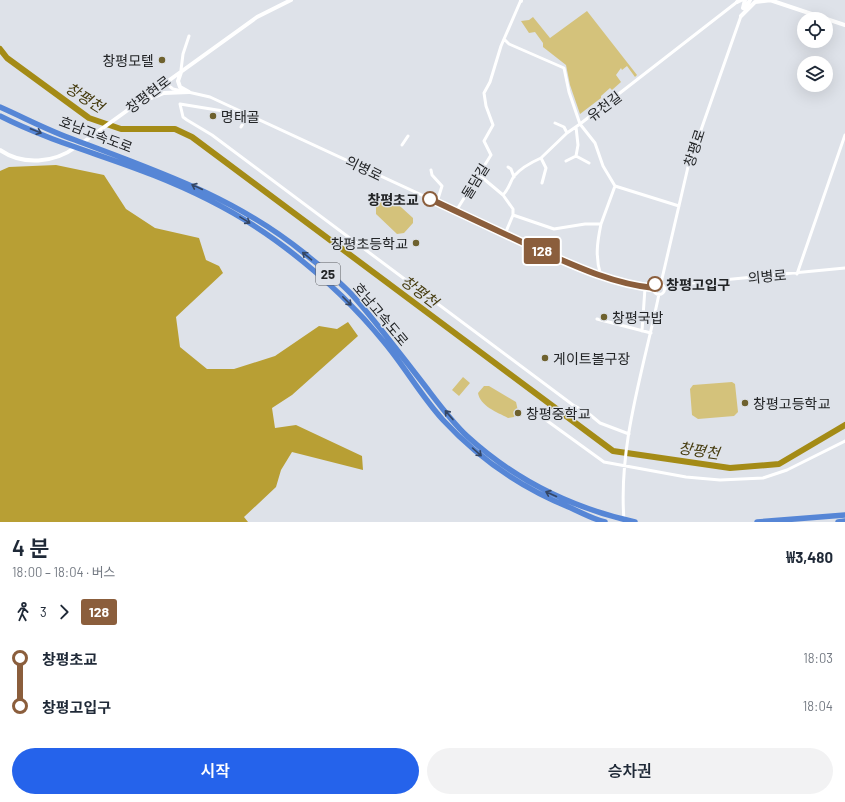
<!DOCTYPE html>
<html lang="ko">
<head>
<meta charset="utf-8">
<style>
  :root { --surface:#fff; --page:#f2f2f3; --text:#1f2937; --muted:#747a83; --accent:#2563eb }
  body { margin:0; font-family:Barlow,"Noto Sans KR",sans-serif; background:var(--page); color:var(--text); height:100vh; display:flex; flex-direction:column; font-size:15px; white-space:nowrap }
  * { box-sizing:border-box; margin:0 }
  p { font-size:13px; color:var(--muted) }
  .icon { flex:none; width:22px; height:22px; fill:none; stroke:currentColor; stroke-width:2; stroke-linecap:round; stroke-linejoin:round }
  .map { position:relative; height:522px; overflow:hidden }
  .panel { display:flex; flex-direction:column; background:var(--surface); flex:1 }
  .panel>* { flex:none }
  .badge { padding:0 8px; border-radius:3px; font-size:14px; line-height:26px }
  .buttons { position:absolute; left:797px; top:12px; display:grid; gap:8px }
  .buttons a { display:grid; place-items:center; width:36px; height:36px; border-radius:50%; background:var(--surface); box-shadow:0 4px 16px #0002; font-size:20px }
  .map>.badge { position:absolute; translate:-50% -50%; box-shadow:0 0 0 2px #fff }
  .legs { display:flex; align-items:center; gap:6px; height:44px; padding:0 12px; font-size:13px }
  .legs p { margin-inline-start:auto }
  .headline { display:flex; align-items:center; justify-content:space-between; height:68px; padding:0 12px }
  h1 { font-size:22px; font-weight:600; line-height:30px }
  .cta { display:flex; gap:8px; margin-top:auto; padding:8px 12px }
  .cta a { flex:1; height:46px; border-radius:24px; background:var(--accent); color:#fff; font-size:16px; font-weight:600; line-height:46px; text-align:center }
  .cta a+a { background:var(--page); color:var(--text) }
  ul { padding:0 12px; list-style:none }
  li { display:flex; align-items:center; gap:14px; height:48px; font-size:15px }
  li i { display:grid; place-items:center; width:6px; height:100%; margin:0 5px; background:currentColor }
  li i::after { content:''; width:10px; height:10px; margin:-5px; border:3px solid; border-radius:50%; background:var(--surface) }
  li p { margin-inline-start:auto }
  li:first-child i { background:linear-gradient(#0000 50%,currentColor 0) }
  li:last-child i { background:linear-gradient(currentColor 50%,#0000 0) }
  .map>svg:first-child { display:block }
  .green { fill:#d4c27b }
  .forest { fill:#b89f34 }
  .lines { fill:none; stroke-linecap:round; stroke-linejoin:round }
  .river { stroke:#a48b16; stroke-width:6 }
  .street { stroke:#fff; stroke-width:3 }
  .secondary { stroke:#fff; stroke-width:4 }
  .highway { stroke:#5686d6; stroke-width:5.5 }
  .oneway { stroke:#344664 }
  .line-1-casing { stroke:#fff; stroke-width:9 }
  .line-1 { stroke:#8b5e3c; stroke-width:6 }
  .poi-dot { fill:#6e612e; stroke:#dee2e9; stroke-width:1.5 }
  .stop-1-dot { fill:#fff; stroke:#8b5e3c; stroke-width:2 }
  .labels { text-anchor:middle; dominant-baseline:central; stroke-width:3; stroke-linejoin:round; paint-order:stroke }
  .shield { fill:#dee2e9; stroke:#5a5d60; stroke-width:1 }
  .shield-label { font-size:13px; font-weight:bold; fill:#222426 }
  .poi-label { font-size:14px; fill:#222426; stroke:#dee2e9; text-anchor:start }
  .street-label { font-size:14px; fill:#222426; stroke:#dee2e9 }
  .stop-label { font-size:14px; font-weight:bold; fill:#222426; stroke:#dee2e9; text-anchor:end }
  .water-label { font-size:15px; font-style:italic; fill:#453b0e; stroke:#dee2e9 }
</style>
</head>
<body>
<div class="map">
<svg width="845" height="522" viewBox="0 0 845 522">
  <rect width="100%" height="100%" fill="#dee2e9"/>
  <path class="green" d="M587,11l50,64 -2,2 -8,-11 -5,4 -1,-2 -5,7 5,7 -9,8 -2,-2 -9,8v2l-21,16 -10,-29 -4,-20 -23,-18v-4l-8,-11 -6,1 -8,-12 8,-1 4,-3 17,21z
    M385,198h6l22,20v5l-9,10 -7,1 -21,-20v-7z
    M463,377l7,6 -11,13 -7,-6z
    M732,382l3,2 3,28 -4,4 -36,3 -6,-4 -2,-26 3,-4z
    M484,386h5l27,16 2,9 -4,6 -6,1c-11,-6 -28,-12 -30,-25z"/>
  <path class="forest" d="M56,165l48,10 22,34 29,19 44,10 7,22 13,6 4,7 -47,44 4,30 27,22h27l41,-13 44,-30 18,3 11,-7 10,14 -66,59 -20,13 3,20 21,-3 66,31 1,14 -71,-18 -11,18 -5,17 -32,30 4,5h-248v-351l9,-4z"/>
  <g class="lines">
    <path class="river" d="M0,49l7,9 82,60 32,11h54l17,8 421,314 117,17 49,-4 66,-39"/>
    <path class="street" d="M505,40l4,4 55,24 5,24 11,32 -13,9 -26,25 5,10 -4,15
      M181,70l2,-16 6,-18
      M164,82l9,7 9,2
      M188,92l22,5 363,168 41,16 40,7
      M555,123l9,4 3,6
      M241,127l7,-12 -68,-11 3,13 4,3 25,15 361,270 15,8 12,10 29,11
      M402,145l6,-9
      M576,156l13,7
      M566,161l10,-5 2,-11 -2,-18
      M508,167l3,2 3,8
      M431,170l1,5 10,11 -5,16
      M478,174l25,21
      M679,206l-64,-20 -12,-20 -8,-23 -15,-19 157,-122
      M456,211l35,-56 -7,-14 9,-16 -7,-19 -2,-13 6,-11 11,-36 20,-46
      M513,215l41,14 31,-5h16c-4,19 -6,34 0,52
      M601,224l14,-38
      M505,234l8,-19v-6l-10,-14c6,-6 7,-13 11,-19 7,-8 18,-14 27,-18
      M797,274l48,-139
      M661,283l27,-116 53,-151
      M653.5 289a5.5 5.5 0 1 1 11 0a5.5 5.5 0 1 1-11 0Z
      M665,289l6,-4 174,-17
      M597,319l54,14
      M642,331l3,-43
      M546,420l58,42 82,15 34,3 43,-2 24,-8 58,-29
      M624,520c-6,-76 20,-152 35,-226"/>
    <path class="secondary" d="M521,0v1
      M770,0l75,25
      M737,2l4,-2
      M743,8l2,-8
      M745,9l5,-9
      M741,16l14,-14 17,-2
      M141,102l23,-9 25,-1 -9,-5 -2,-6 3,-9
      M82,143l175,-126 34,-17
      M0,150c23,16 54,13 76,-3"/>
    <path class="highway" d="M0,107c25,11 49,24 75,33 82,31 160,57 229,113 17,14 36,28 50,44 24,27 46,57 68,85 14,18 28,38 45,54 48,44 105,72 168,86
      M0,116c49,25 103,39 153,59 43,17 85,38 122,65 40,29 78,64 109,102 21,25 37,54 59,78 36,39 78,68 128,88 11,5 22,11 34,14
      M757,522l88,-7
      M838,522l7,-1"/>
  </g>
  <defs><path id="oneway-shaft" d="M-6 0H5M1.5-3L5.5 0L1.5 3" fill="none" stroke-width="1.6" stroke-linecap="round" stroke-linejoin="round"/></defs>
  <g class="oneway">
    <use href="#oneway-shaft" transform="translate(36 131) rotate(22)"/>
    <use href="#oneway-shaft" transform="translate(197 187) rotate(-155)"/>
    <use href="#oneway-shaft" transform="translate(245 220) rotate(32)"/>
    <use href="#oneway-shaft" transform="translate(307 256) rotate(-140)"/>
    <use href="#oneway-shaft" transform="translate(347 301) rotate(45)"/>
    <use href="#oneway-shaft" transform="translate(449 415) rotate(-131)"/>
    <use href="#oneway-shaft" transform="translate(477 452) rotate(42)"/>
    <use href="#oneway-shaft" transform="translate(551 494) rotate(-156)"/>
  </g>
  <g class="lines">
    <defs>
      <path id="line-1" d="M430,199c37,17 74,35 111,52 36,16 73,33 113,37l1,-4"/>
    </defs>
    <use href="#line-1" class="line-1-casing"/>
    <use href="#line-1" class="line-1"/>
  </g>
  <g class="poi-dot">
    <circle cx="162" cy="60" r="4"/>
    <circle cx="213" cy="116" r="4"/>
    <circle cx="416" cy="243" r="4"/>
    <circle cx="604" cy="317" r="4"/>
    <circle cx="545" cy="358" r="4"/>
    <circle cx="745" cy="403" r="4"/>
    <circle cx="518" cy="413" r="4"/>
  </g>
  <g class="stop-1-dot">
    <circle cx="430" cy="199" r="7"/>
    <circle cx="655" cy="284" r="7"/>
  </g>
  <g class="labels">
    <rect class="shield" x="316" y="263" width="24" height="22" rx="3"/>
    <g class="shield-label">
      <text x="328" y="274">25</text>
    </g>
    <g class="poi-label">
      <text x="154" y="60" text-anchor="end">창평모텔</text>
      <text x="221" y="116">명태골</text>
      <text x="408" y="243" text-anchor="end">창평초등학교</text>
      <text x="612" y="317">창평국밥</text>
      <text x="553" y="358">게이트볼구장</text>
      <text x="753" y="403">창평고등학교</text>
      <text x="526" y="413">창평중학교</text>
    </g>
    <g class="street-label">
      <text transform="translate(148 94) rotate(-37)">창평현로</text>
      <text transform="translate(604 106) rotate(-37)">유천길</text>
      <text transform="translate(96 134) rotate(21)">호남고속도로</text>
      <text transform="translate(694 148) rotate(-72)">창평로</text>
      <text transform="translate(364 168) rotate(26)">의병로</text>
      <text transform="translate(475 181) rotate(-58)">돌담길</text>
      <text transform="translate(767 276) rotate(-5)">의병로</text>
      <text transform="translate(381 314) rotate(50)">호남고속도로</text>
    </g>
    <g class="stop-label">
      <text x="419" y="199">창평초교</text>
      <text x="666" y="284" text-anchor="start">창평고입구</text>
    </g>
    <g class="water-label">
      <text transform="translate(85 97) rotate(32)">창평천</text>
      <text transform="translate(420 291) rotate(37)">창평천</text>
      <text transform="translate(699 450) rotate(8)">창평천</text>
    </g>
  </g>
</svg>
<div class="buttons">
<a><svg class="icon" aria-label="locate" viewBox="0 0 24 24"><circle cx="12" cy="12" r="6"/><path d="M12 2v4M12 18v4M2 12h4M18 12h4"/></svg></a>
<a><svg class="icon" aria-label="layers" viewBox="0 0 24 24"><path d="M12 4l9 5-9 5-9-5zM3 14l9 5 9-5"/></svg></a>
</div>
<b class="badge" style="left:542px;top:251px;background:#8b5e3c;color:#fff">128</b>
</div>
<section class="panel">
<div class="headline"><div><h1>4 분</h1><p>18:00 – 18:04 · 버스</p></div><b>₩3,480</b></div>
<div class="legs"><svg class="icon" aria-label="walk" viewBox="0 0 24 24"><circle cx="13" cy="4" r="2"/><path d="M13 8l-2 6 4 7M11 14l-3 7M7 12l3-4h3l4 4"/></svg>3<svg class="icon" aria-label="forward" viewBox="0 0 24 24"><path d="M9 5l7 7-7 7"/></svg><b class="badge" style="background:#8b5e3c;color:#fff">128</b></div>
<ul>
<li><i style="color:#8b5e3c"></i><b>창평초교</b><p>18:03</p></li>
<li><i style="color:#8b5e3c"></i><b>창평고입구</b><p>18:04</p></li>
</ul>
<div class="cta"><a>시작</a><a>승차권</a></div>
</section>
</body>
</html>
